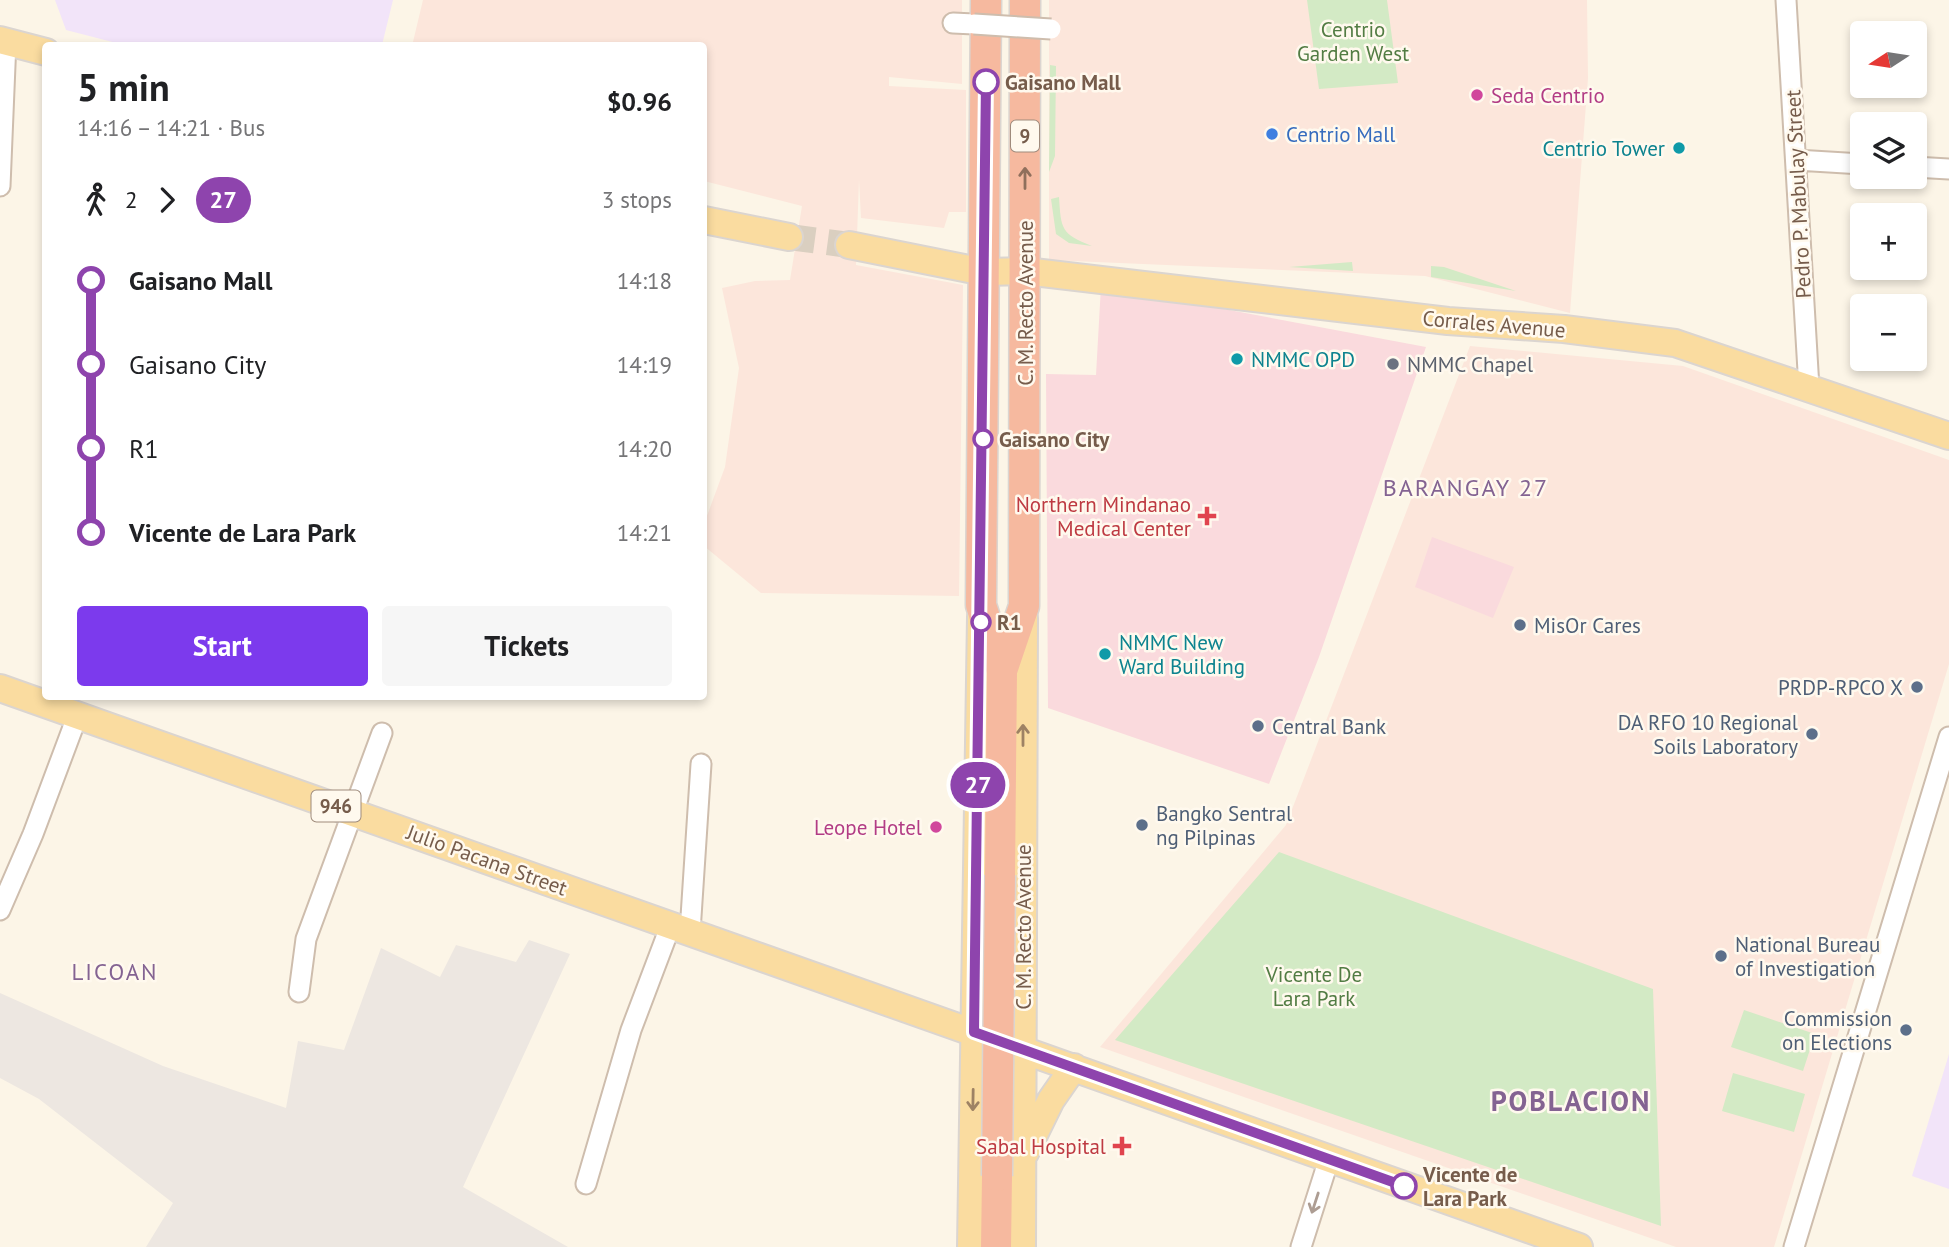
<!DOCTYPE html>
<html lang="en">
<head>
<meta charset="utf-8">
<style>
  :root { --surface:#fff; --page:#f6f6f6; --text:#202124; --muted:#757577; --accent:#7c3aed }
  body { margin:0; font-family:"PT Sans",sans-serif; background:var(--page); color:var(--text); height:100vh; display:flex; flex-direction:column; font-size:26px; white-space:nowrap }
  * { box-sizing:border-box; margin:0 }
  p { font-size:23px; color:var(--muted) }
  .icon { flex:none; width:38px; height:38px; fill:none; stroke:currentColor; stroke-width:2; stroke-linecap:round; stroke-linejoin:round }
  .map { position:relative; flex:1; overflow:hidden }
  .drawer { position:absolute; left:42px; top:42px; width:665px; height:658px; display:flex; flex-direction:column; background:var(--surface); border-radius:7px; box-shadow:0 4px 10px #0003 }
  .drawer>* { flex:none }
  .badge { padding:0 14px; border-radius:23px; font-size:24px; line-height:46px }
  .needle { width:46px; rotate:258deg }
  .tools { position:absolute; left:1850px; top:21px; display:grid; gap:14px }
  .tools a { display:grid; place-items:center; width:77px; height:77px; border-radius:7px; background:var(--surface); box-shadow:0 4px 10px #0003; font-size:35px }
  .map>.badge { position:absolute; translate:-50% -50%; box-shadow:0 0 0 4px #fff }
  .legs { display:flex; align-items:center; gap:10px; height:77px; padding:0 35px; font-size:23px }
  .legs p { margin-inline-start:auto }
  .head { display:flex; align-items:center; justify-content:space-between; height:119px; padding:0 35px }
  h1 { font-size:38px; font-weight:700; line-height:52px }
  .button { display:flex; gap:14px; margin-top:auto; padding:14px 35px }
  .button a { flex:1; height:80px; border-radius:7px; background:var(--accent); color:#fff; font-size:28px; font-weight:700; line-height:80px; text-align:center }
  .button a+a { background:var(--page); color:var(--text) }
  ul { padding:0 35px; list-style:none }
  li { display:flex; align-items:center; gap:24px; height:84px; font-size:26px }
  li i { display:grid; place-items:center; width:10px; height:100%; margin:0 9px; background:currentColor }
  li i::after { content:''; width:18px; height:18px; margin:-9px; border:5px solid; border-radius:50%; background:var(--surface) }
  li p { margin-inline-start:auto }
  li:first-child i { background:linear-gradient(#0000 50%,currentColor 0) }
  li:last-child i { background:linear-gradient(currentColor 50%,#0000 0) }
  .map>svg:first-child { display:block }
  .commercial { fill:#fce6db }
  .industrial { fill:#ede7e1 }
  .education { fill:#f2e4f9 }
  .medical { fill:#fadadd }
  .green { fill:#d3eac5 }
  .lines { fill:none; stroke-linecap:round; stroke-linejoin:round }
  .major-tunnel { stroke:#dacfc0; stroke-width:26; stroke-dasharray:26 13; stroke-linecap:butt }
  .minor-casing { stroke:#cebdad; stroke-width:23 }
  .major-casing { stroke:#dbd5d0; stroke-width:30 }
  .highway-casing { stroke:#dbd5d0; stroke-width:33 }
  .minor { stroke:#fff; stroke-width:19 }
  .major { stroke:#fadca0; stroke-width:26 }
  .highway { stroke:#f6b99f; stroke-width:30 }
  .minor-bridge-casing { stroke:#cebdad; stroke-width:23; stroke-linecap:butt }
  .highway-bridge-casing { stroke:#dbd5d0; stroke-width:33; stroke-linecap:butt }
  .minor-bridge { stroke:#fff; stroke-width:19 }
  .highway-bridge { stroke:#f6b99f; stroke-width:30 }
  .oneway { stroke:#906f5c }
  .oneway2 { stroke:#9e8264 }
  .oneway3 { stroke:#ad9d93 }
  .line-1-casing { stroke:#fff; stroke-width:16 }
  .line-1 { stroke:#8e44ad; stroke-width:10 }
  .stop-1-dot { fill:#fff; stroke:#8e44ad; stroke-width:3.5 }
  .hotel-dot { fill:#d1479c; stroke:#fff9ee; stroke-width:2.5 }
  .shop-dot { fill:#3f7fe0; stroke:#fff9ee; stroke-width:2.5 }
  .culture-dot { fill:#0f9aa8; stroke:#fff9ee; stroke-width:2.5 }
  .worship-dot { fill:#6b7280; stroke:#fff9ee; stroke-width:2.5 }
  .health-dot { fill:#e0444e; stroke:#fff9ee; stroke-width:2.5 }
  .service-dot { fill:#5c6f8a; stroke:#fff9ee; stroke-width:2.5 }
  .labels { text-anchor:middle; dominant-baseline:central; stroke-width:5; stroke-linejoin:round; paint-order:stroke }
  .shield { fill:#fff9ee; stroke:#9f8b7c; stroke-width:2 }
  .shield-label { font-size:19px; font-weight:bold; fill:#765c4b }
  .park-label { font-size:21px; fill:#527c43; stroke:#fff9ee }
  .stop-label { font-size:21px; font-weight:bold; fill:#765c4b; stroke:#fff9ee; text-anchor:start }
  .hotel-label { font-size:21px; fill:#b23c85; stroke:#fff9ee; text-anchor:start }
  .shop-label { font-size:21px; fill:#366cbe; stroke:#fff9ee; text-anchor:start }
  .culture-label { font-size:21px; fill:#0d838f; stroke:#fff9ee; text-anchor:start }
  .street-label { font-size:21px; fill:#765c4b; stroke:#fff9ee }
  .worship-label { font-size:21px; fill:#5b616d; stroke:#fff9ee; text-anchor:start }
  .health-label { font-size:21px; fill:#be3a42; stroke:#fff9ee; text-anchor:end }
  .service-label { font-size:21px; fill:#4e5e75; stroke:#fff9ee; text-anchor:start }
  .neighbourhood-label { font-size:23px; letter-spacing:2px; fill:#846392; stroke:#fff9ee }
  .quarter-label { font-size:24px; letter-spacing:2px; fill:#846392; stroke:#fff9ee }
  .district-label { font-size:28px; font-weight:bold; letter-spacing:2px; fill:#846392; stroke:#fff9ee }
</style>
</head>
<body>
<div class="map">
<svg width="1949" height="1247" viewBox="0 0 1949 1247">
  <rect width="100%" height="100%" fill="#fcf5e7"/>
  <path class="commercial" d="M423,0h539v84l-73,-7v9l77,4v122h-17l-5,16 -83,-10 -2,-38 -3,85 107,20 -4,311 -198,-3 -57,-47v-22l21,-57 14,-99 -17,-80 33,-7 35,-1 12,-74 -98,-25v-135h-292z
    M1049,0h538l1,78 -18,235 -145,-37 -376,-16z
    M1470,346l213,20 266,94v204l-175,583h-98l-576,-200 186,-222z"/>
  <path class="industrial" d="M529,940l41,14 -107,233 105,60h-422l27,-44 -134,-104 -39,-21v-85l163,73 123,42 12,-67 46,9 37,-102 59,29 16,-32 60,17z"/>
  <path class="education" d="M55,0h338l-11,45 -254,1 -62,-16z
    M1949,1054v135l-37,-13z"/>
  <path class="medical" d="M1101,286l325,61 -107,310 -50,127 -221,-76 -2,-334 50,1z
    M1432,537l82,30 -21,51 -78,-31z"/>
  <path class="green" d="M1307,0h80l11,83 -79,6z
    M1050,65l6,1 -1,90 -6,16z
    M1059,197c2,32 2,37 33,49l-23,-3 -13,-9 -5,-35z
    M1352,262l1,9 -64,-4z
    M1431,266l13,1 72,24 -85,-14z
    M1279,852l374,137 8,237 -546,-186z
    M1744,1010l71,24 -12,37 -72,-24z
    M1733,1073l72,21 -11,38 -72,-21z"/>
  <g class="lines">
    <path class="major-tunnel" d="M789,237l60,8"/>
    <defs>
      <path id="minor" d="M1786,0l23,388
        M953,23l21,1
        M1796,160l66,4
        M1914,167l35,2
        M0,186l6,-145
        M0,910l33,-76 45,-120
        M690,932l11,-168
        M299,992l7,-53 76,-206
        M586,1184l45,-154 39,-103
        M1301,1247l28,-88
        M1794,1247l155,-510"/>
      <path id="major" d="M0,40l46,12
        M704,220l85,17
        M849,245l135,27 41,-1 423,50 116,8 111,14 274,93
        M0,688l1579,559
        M1025,1153l26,-53 23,-33
        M971,1247l10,-630
        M1022,1247l2,-629"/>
      <path id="highway" d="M986,0l-5,605 21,66 -2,204
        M1002,671l22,-65 1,-606
        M996,1247l1,-71"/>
    </defs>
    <use href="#minor" class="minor-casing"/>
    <use href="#major" class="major-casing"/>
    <use href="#highway" class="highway-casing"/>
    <use href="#minor" class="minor"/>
    <use href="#major" class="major"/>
    <use href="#highway" class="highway"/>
    <defs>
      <path id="minor-bridge" d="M974,24l77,5"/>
      <path id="highway-bridge" d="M997,1176l3,-301"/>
    </defs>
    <use href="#minor-bridge" class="minor-bridge-casing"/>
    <use href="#highway-bridge" class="highway-bridge-casing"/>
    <use href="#minor-bridge" class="minor-bridge"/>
    <use href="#highway-bridge" class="highway-bridge"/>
  </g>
  <defs><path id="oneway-shaft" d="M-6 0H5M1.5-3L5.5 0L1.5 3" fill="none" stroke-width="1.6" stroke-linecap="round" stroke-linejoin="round" transform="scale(1.75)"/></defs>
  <use class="oneway" href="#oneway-shaft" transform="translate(1025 178) rotate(-90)"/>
  <g class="oneway2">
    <use href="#oneway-shaft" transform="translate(1023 735) rotate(-90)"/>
    <use href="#oneway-shaft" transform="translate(973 1100) rotate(91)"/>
  </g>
  <use class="oneway3" href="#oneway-shaft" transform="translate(1315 1203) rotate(108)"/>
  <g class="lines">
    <defs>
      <path id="line-1" d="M986,82l-12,950 430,154"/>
    </defs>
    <use href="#line-1" class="line-1-casing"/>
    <use href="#line-1" class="line-1"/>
  </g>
  <g class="stop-1-dot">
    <circle cx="986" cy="82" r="12"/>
    <circle cx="983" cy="439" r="9"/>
    <circle cx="981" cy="622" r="9"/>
    <circle cx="1404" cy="1186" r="12"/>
  </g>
  <g class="hotel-dot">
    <circle cx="1477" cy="95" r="7"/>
    <circle cx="936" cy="827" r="7"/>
  </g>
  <circle class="shop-dot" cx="1272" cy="134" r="7"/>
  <g class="culture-dot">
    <circle cx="1679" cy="148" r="7"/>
    <circle cx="1237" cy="359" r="7"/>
    <circle cx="1105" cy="654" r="7"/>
  </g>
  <circle class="worship-dot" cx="1393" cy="364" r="7"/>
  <g class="health-dot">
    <path d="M1203.5 505.5h7v7h7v7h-7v7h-7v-7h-7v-7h7z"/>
    <path d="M1118.5 1135.5h7v7h7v7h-7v7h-7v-7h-7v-7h7z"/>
  </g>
  <g class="service-dot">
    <circle cx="1520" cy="625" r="7"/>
    <circle cx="1917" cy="687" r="7"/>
    <circle cx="1258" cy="726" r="7"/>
    <circle cx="1812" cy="734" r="7"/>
    <circle cx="1142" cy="825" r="7"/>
    <circle cx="1721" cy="956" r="7"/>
    <circle cx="1906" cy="1030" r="7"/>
  </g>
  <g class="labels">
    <g class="shield">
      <rect x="1011" y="120.5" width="28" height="31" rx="5"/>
      <rect x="311.5" y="790.5" width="49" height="31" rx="5"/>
    </g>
    <g class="shield-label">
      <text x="1025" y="136">9</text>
      <text x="336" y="806">946</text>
    </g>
    <g class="park-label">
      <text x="1353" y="29">Centrio<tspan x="1353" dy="24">Garden West</tspan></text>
      <text x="1314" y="974">Vicente De<tspan x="1314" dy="24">Lara Park</tspan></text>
    </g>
    <g class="stop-label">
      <text x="1005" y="82">Gaisano Mall</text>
      <text x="999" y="439">Gaisano City</text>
      <text x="997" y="622">R1</text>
      <text x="1423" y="1174">Vicente de<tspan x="1423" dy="24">Lara Park</tspan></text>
    </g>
    <g class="hotel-label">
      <text x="1491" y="95">Seda Centrio</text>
      <text x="922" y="827" text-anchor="end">Leope Hotel</text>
    </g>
    <g class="shop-label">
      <text x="1286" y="134">Centrio Mall</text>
    </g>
    <g class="culture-label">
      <text x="1665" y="148" text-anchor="end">Centrio Tower</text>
      <text x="1251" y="359">NMMC OPD</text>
      <text x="1119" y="642">NMMC New<tspan x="1119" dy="24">Ward Building</tspan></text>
    </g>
    <g class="street-label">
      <text transform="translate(1798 194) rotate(-93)">Pedro P. Mabulay Street</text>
      <text transform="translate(1025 303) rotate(-90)">C. M. Recto Avenue</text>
      <text transform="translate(1494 324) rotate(5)">Corrales Avenue</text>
      <text transform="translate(487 860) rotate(20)">Julio Pacana Street</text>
      <text transform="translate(1023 927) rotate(-90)">C. M. Recto Avenue</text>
    </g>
    <g class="worship-label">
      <text x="1407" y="364">NMMC Chapel</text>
    </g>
    <g class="health-label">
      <text x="1191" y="504">Northern Mindanao<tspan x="1191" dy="24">Medical Center</tspan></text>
      <text x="1106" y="1146">Sabal Hospital</text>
    </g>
    <g class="service-label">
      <text x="1534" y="625">MisOr Cares</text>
      <text x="1903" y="687" text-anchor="end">PRDP-RPCO X</text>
      <text x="1798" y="722" text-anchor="end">DA RFO 10 Regional<tspan x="1798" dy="24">Soils Laboratory</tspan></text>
      <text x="1272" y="726">Central Bank</text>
      <text x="1156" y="813">Bangko Sentral<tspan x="1156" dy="24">ng Pilpinas</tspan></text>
      <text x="1735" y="944">National Bureau<tspan x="1735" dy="24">of Investigation</tspan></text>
      <text x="1892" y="1018" text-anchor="end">Commission<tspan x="1892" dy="24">on Elections</tspan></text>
    </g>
    <g class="neighbourhood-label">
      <text x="115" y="971">LICOAN</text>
    </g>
    <g class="quarter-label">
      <text x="1466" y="487">BARANGAY 27</text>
    </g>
    <g class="district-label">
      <text x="1571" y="1100">POBLACION</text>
    </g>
  </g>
</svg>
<div class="tools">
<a><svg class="needle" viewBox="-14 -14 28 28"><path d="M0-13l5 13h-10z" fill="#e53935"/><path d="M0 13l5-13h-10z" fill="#757577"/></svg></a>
<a><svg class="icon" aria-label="layers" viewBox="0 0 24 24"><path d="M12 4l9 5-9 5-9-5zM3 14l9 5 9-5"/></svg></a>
<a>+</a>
<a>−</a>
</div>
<b class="badge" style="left:978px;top:785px;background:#8e44ad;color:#fff">27</b>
<section class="drawer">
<div class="head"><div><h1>5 min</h1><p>14:16 – 14:21 · Bus</p></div><b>$0.96</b></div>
<div class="legs"><svg class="icon" aria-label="walk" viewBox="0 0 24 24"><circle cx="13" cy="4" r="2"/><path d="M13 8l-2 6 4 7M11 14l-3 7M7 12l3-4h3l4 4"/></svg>2<svg class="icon" aria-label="forward" viewBox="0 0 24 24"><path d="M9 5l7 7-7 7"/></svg><b class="badge" style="background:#8e44ad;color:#fff">27</b><p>3 stops</p></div>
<ul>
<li><i style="color:#8e44ad"></i><b>Gaisano Mall</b><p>14:18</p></li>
<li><i style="color:#8e44ad"></i><span>Gaisano City</span><p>14:19</p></li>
<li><i style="color:#8e44ad"></i><span>R1</span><p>14:20</p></li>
<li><i style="color:#8e44ad"></i><b>Vicente de Lara Park</b><p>14:21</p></li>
</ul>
<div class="button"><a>Start</a><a>Tickets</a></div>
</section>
</div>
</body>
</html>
